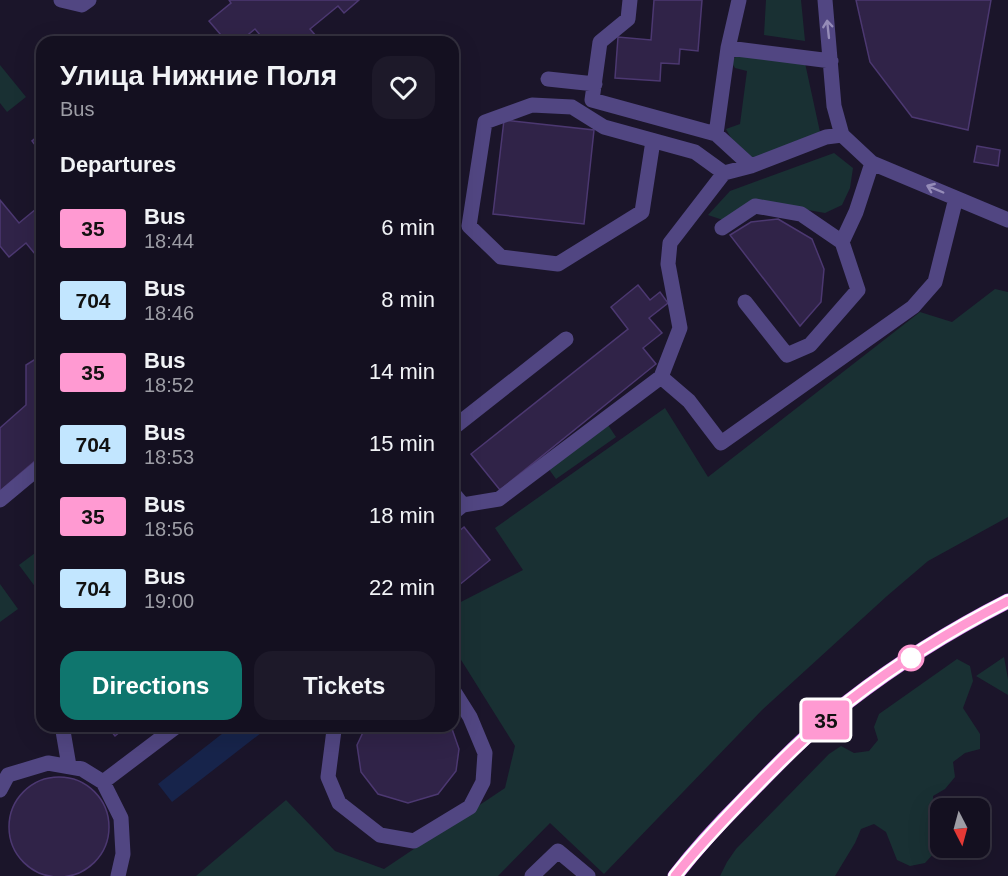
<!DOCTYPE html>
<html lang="en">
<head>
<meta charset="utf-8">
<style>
  :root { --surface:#141020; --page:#1d1929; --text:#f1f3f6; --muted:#9d9da5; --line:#33303e; --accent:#0f766e }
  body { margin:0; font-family:Helvetica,sans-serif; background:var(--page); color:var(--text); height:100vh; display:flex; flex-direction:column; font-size:22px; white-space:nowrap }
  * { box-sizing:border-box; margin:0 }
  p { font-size:20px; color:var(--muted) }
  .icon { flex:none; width:33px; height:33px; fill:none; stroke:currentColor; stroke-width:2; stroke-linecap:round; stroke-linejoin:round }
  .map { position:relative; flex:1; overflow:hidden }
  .sheet { position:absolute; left:36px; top:36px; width:423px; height:696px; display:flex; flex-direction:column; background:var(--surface); border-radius:18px; box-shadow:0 6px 24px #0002,0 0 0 2px var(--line) }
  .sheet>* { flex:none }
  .badge { padding:0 12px; border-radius:4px; font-size:21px; line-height:39px }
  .needle { width:39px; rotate:174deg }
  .buttons { position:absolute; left:930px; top:798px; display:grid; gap:12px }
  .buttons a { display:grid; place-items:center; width:60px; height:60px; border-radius:12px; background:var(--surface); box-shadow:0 6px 24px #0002,0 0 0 2px var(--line); font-size:30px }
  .map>.badge { position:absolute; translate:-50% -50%; box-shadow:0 0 0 3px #fff }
  h2 { padding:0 24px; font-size:22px; line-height:54px }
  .round { display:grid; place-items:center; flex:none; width:63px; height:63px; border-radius:18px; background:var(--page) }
  .summary { display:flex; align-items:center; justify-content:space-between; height:102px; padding:0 24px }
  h1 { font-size:28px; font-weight:700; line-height:45px }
  .button { display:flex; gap:12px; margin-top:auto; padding:12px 24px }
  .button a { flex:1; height:69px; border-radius:18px; background:var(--accent); color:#fff; font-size:24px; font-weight:700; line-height:69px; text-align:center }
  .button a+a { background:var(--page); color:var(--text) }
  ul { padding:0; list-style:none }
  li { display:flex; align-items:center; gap:18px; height:72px; padding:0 24px }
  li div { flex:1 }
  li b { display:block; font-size:22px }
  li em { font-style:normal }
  li .badge { min-width:66px; font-weight:700; text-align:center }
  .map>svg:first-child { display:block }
  .green { fill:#193033 }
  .water { fill:#17244b }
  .building { fill:#302348; stroke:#4c3871; stroke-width:1.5 }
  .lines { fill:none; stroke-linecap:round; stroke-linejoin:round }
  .minor { stroke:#514682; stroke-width:15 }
  .major { stroke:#d277ed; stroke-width:15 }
  .oneway { stroke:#958cb8 }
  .line-casing { stroke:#fff; stroke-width:14 }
  .line { stroke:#ff9ad2; stroke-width:9 }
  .stop-dot { fill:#fff; stroke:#ff9ad2; stroke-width:3 }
</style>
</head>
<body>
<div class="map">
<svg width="1008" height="876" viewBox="0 0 1008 876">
  <rect width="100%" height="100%" fill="#1b152a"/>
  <path class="green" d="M766,0h35l4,41 -41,-6z
    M737,56l68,7 15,69 -66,27 -23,-21 -5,-9 14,-5 7,-53 -12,-3 -3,-5 1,-4z
    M0,65l26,32 -19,15 -7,-9z
    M834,153l19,15 -3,20 -8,17 -17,8 -69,-12 -30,20 -18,-6 22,-24z
    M995,289l13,3v225l-80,44 -41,35 -125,114 -158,164 -54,-51 -52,53h-302l90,-76 49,51 49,18 121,-81 10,-42 -62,-99v-41l70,-36 -28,-42 170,-120 43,69 212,-165 32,10z
    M608,425l8,12 -60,42 -8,-11z
    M35,553l7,10v33l-23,-31z
    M0,584l18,25 -18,13z
    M1004,657l4,22v16l-32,-19z
    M957,659l13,7 3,15 -10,27 17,26v15l-15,4 -12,9 2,15 -10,12 -12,7v16l7,8v22l-5,10 -10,11 -15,3 -13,-6 -11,-28 -12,-8 -13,5 -6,14 -20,33h-115l7,-14 9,-13 93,-95 12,-8 13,7 15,-2 9,-11 -4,-13 5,-13z"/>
  <path class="water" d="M232,726h38l-98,76 -14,-18z"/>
  <path class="building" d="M229,0h130l-15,13 -6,-7 -28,23 6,7 -7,6h-43l-11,-13 -16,13h-12l-18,-21 22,-18z
    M654,0h48l-4,51 -18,-2 -1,15 -18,-1 -1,18 -45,-3 3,-41 33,3z
    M856,0h135l-23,130 -56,-13 -42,-55z
    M504,120l90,10 -10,94 -91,-10z
    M42,133v21l-10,-13z
    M977,146l23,4 -2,16 -24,-4z
    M0,200l19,23 23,-19v54l-2,2 -14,-17 -17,14 -9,-11z
    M778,219l34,20 12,30 -3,33 -21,24 -70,-91 21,-13z
    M638,285l12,15 10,-8 8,11 -19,15 13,15 -19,15 13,16 -156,126 -29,-36 157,-125 -17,-22z
    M42,355v100l-42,36v-63l26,-23v-40z
    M464,527l26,33 -37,30v-54z
    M107,726h20l-12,10z
    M366,726h85l8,23 -3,22 -18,23 -30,9 -30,-9 -17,-22 -4,-27z
    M9 827a50 50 0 1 1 100 0a50 50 0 1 1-100 0Z"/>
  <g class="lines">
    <path class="minor" d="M61,0l21,5 7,-5
      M630,0l-2,19 -28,23 -8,58 124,34 35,32
      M825,0l9,106 8,29 30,28 136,57
      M728,48l103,13
      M548,79l47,5
      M716,134l12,-86 11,-48
      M653,141l-11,71 -84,52 -57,-7 -32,-31 16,-104 47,-17 40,2 32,20 91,25 29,21
      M722,228l33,-22 46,8 41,28
      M745,302l42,53 23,-10 48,-55 -16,-48 14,-30 16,-49
      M661,377l19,-49 -12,-64 2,-21 54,-70 27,-7 75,-29 16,-2
      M453,428l113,-89
      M453,493l10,12
      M0,500l42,-35
      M453,513l10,-8 36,-6 162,-122 28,24 32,42 192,-136 22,-25 21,-84
      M64,726l-1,5 6,35
      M337,726l-3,4 -6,47 11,26 41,32 34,6 56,-34 13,-25 2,-29 -15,-36 -17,-27
      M103,782l74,-56
      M0,790l8,-15 40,-12 34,6 21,13 18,36 2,36 -5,22
      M532,876l26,-25 30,25"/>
    <path class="major" d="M675,876c21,-27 43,-51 67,-75 34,-35 68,-71 107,-100 49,-38 104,-72 159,-100"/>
  </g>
  <defs><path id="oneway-shaft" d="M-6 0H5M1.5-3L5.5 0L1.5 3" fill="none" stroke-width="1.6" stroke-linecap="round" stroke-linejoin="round" transform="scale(1.5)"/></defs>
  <g class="oneway">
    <use href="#oneway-shaft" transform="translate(828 29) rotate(-96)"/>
    <use href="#oneway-shaft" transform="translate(935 189) rotate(-157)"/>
  </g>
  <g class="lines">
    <defs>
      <path id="line" d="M675,876c21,-27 44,-51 67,-75 34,-35 68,-70 107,-100 49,-38 104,-72 159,-100"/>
    </defs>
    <use href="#line" class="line-casing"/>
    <use href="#line" class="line"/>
  </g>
  <circle class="stop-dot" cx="911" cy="658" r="12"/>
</svg>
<div class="buttons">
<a><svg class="needle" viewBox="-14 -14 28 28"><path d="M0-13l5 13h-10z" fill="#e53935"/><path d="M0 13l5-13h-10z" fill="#9d9da5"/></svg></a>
</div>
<b class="badge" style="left:826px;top:720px;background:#ff9ad2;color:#111">35</b>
<section class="sheet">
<div class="summary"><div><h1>Улица Нижние Поля</h1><p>Bus</p></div><a class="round"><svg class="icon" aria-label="heart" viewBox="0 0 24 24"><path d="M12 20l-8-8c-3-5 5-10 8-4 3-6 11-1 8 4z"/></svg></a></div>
<h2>Departures</h2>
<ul>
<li><span class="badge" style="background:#ff9ad2;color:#111">35</span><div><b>Bus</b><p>18:44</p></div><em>6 min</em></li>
<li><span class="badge" style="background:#c2e6ff;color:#111">704</span><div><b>Bus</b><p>18:46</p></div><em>8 min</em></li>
<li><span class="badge" style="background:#ff9ad2;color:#111">35</span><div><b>Bus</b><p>18:52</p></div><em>14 min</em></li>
<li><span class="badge" style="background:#c2e6ff;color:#111">704</span><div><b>Bus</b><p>18:53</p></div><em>15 min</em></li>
<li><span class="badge" style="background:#ff9ad2;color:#111">35</span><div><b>Bus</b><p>18:56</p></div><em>18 min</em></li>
<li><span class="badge" style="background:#c2e6ff;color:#111">704</span><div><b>Bus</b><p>19:00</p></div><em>22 min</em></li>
</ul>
<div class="button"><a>Directions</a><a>Tickets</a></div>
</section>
</div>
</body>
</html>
